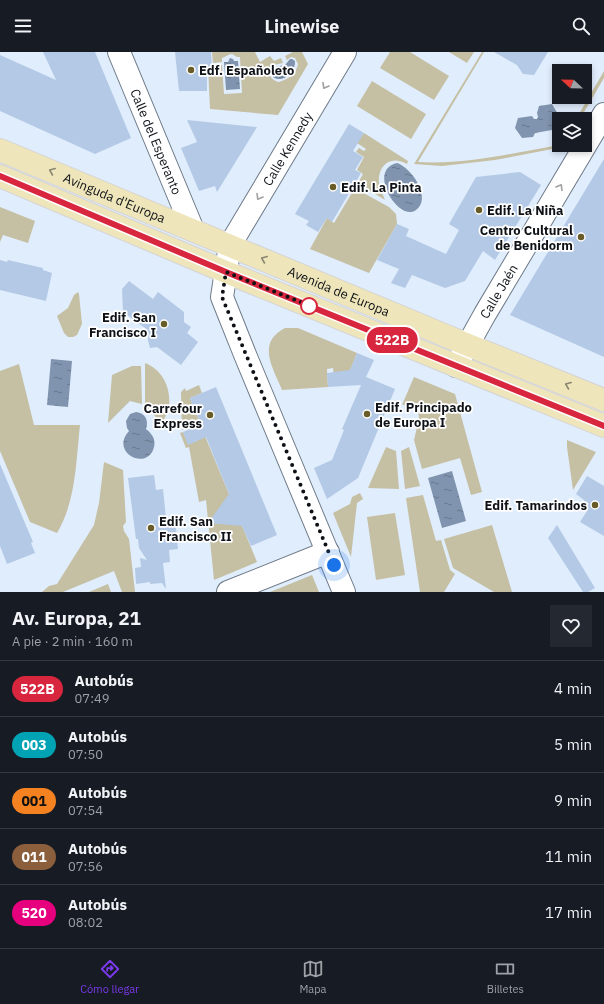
<!DOCTYPE html>
<html lang="es">
<head>
<meta charset="utf-8">
<style>
  :root { --surface:#171b24; --page:#242831; --text:#f1f3f6; --muted:#9ea1a6; --line:#363941; --accent:#7c3aed }
  body { margin:0; font-family:"IBM Plex Sans",sans-serif; background:var(--page); color:var(--text); height:100vh; display:flex; flex-direction:column; font-size:15px; white-space:nowrap }
  * { box-sizing:border-box; margin:0 }
  p { font-size:13px; color:var(--muted) }
  .icon { flex:none; width:22px; height:22px; fill:none; stroke:currentColor; stroke-width:2; stroke-linecap:round; stroke-linejoin:round }
  .map { position:relative; height:540px; overflow:hidden }
  .sheet { display:flex; flex-direction:column; background:var(--surface); flex:1 }
  .sheet>* { flex:none }
  .badge { padding:0 8px; border-radius:13px; font-size:14px; line-height:26px }
  .needle { width:26px; rotate:292deg }
  .tools { position:absolute; left:552px; top:12px; display:grid; gap:8px }
  .tools a { display:grid; place-items:center; width:40px; height:40px; border-radius:0px; background:var(--surface); box-shadow:0 2px 6px #0003; font-size:20px }
  .you { position:absolute; width:20px; height:20px; margin:-10px; border:3px solid #fff; border-radius:50%; background:#1a73e8; box-shadow:0 0 0 6px #1a73e833 }
  .map>.badge { position:absolute; translate:-50% -50%; box-shadow:0 0 0 2px #fff }
  .round { display:grid; place-items:center; flex:none; width:42px; height:42px; border-radius:0px; background:var(--page) }
  .summary { display:flex; align-items:center; justify-content:space-between; height:68px; padding:0 12px }
  h1 { font-size:19px; font-weight:700; line-height:30px }
  ul { padding:0; list-style:none }
  li { display:flex; align-items:center; gap:12px; height:56px; padding:0 12px; border-top:1px solid var(--line) }
  li div { flex:1 }
  li b { display:block; font-size:15px }
  li em { font-style:normal }
  li .badge { min-width:44px; font-weight:700; text-align:center }
  header { display:flex; justify-content:space-between; align-items:center; height:52px; padding:0 12px; background:var(--surface); font-size:18px; font-weight:700 }
  .tab-bar { display:flex; justify-content:space-around; align-items:center; height:56px; border-top:1px solid var(--line); background:var(--surface); font-size:11px; color:var(--muted) }
  .tab-bar a { display:grid; justify-items:center; gap:2px }
  .tab-bar .selected { color:var(--accent) }
  .map>svg:first-child { display:block }
  .green { fill:#c5bfa3 }
  .water { fill:url(#water-ripples) }
  .building { fill:#b3c9e5 }
  .lines { fill:none; stroke-linecap:round; stroke-linejoin:round }
  .minor-casing { stroke:#6f7b89; stroke-width:24 }
  .major-casing { stroke:#d4d4d5; stroke-width:24 }
  .minor { stroke:#fff; stroke-width:22 }
  .major { stroke:#efe5ba; stroke-width:22 }
  .oneway { stroke:#9fa0a2 }
  .oneway2 { stroke:#8a8671 }
  .line-casing { stroke:#fff; stroke-width:9 }
  .line { stroke:#d7263d; stroke-width:6 }
  .walk { stroke:#0e1217; stroke-width:4; stroke-dasharray:0 7.2 }
  .poi-dot { fill:#685c29; stroke:#fff; stroke-width:1.5 }
  .stop-dot { fill:#fff; stroke:#d7263d; stroke-width:2 }
  .labels { text-anchor:middle; dominant-baseline:central; stroke-width:3.5; stroke-linejoin:round; paint-order:stroke }
  .poi-label { font-size:13px; font-weight:bold; fill:#0e1217; stroke:#fff; text-anchor:start }
  .street-label { font-size:13px; fill:#0e1217; stroke:#fff }
</style>
</head>
<body>
<header><svg class="icon" aria-label="menu" viewBox="0 0 24 24"><path d="M4 6h16M4 12h16M4 18h16"/></svg>Linewise<svg class="icon" aria-label="search" viewBox="0 0 24 24"><circle cx="10" cy="10" r="6"/><path d="M15 15l6 6"/></svg></header>
<div class="map">
<svg width="604" height="540" viewBox="0 0 604 540">
  <defs>
    <pattern id="water-ripples" width="26" height="14" patternUnits="userSpaceOnUse"><rect width="26" height="14" fill="#8094af"/><path d="M2 4q2-2 4 0t4 0M15 11q2-2 4 0t4 0" fill="none" stroke="#67778d"/></pattern>
  </defs>
  <rect width="100%" height="100%" fill="#e0edfd"/>
  <path class="green" d="M212,0h43l5,10 10,-6 4,5 7,-3 2,5 -9,2c-8,7 -4,15 5,17 10,-3 17,-8 19,-18l-3,-6 -4,-1 -4,3 -2,-4 8,-4h9l6,12 -30,51 -68,-6 -2,-43 14,-1 2,29 18,-1 -2,-36h-3l-5,-3c-4,0 -6,3 -10,4v4l-9,1z
    M390,0h20l39,24 -15,24 -54,-32z
    M449,0h25l-7,11z
    M482,0h2l-66,110c47,3 95,-9 141,-17h6l-2,2 -68,13 -53,6 -28,-2z
    M604,19v7l-24,41h-4z
    M372,29l54,33 -15,25 -54,-33z
    M364,81l44,28 -1,3c-17,-10 -30,2 -28,20 1,5 4,11 6,16l-26,-16v-3l4,-7 -6,-4 7,-13 -8,-5 3,-4 5,3 2,-2 -9,-6z
    M358,138l31,17 7,7 1,10 -28,49 -59,-24 17,-31 7,5 19,-32z
    M0,155l35,14 -7,22 -25,-8 -3,7z
    M78,240l1,2 3,30 -5,11 -4,2h-5l-4,-4 -7,-17 11,-8 6,-13z
    M285,276h13l59,25 -7,18 -16,7 -1,-10 -6,1 1,18 -46,3c-9,-22 -26,-47 3,-62z
    M145,311c18,7 26,25 24,43 -1,6 -5,13 -7,18l-17,-19z
    M19,312l15,61h46c-4,37 -4,76 -23,108l-27,-11 -30,-71v-80z
    M132,314h9l1,38 -12,-3 -22,22 4,-48z
    M414,325l41,17 27,98 -11,3 -11,-37 -38,11 -8,-29 5,-21 -1,-11 -8,-4 -8,1z
    M199,333l3,8 -12,5 10,24 -18,8 -1,-38 4,-4 1,3z
    M200,372l57,138 -43,18 -8,-80 -7,2 -10,-55 -3,1 -6,-15 3,-1 5,12 9,-3 -5,-13z
    M567,388l29,12 -23,38 -6,-43z
    M386,395l10,4 3,38 -31,-1z
    M409,395l11,39 -15,3 -4,-38z
    M104,410l19,8 3,52 -3,4 1,5 5,8 6,53h-13l-8,-21 -51,21h-21l7,-6 8,-2 37,-59 5,-22z
    M360,441l3,6 -6,4 -6,54 -18,-44 17,-9 2,-7z
    M423,443l13,46 5,-1 9,30 5,4 -11,18h-24l-14,-94z
    M395,461l10,62 -29,5 -9,-63z
    M492,473l20,67h-18l-41,-24 -9,-29z
    M312,523l7,17h-49z
    M108,532l3,8h-22z"/>
  <path class="water" d="M230,6l3,1 1,2h4l2,28 -14,1 -2,-28h4z
    M290,7h2l3,2c1,11 -13,23 -22,16l-1,-5 3,-5 10,-2z
    M552,52l7,12 -7,14 -17,3 -2,4 -11,1 -7,-10 3,-10 14,-2 2,3h3l1,-2 -1,-4 2,-7z
    M397,111c15,5 35,35 19,47 -17,13 -50,-40 -19,-47z
    M51,307l21,2 -4,46 -21,-2z
    M136,360c9,1 13,8 10,17 6,5 10,10 8,18 -6,25 -45,6 -25,-16l-2,-3 -1,-7 4,-7z
    M452,419l14,50 -24,7 -14,-50z"/>
  <path class="building" d="M43,0h52l36,86 -36,16 -95,-43v-56l56,25z
    M175,0h36l1,14h-5v25h-28z
    M494,0h54l-14,23 -11,-1 -6,-9z
    M187,68l70,7 -40,65 -2,-6 -16,5 -18,-43 16,-6z
    M349,72l15,9 -11,18 10,6 -8,13 6,3 -29,49 -5,-4 -9,14 -12,-7 3,-4 -14,-7z
    M604,107v198l-94,-42z
    M520,120l21,13 -46,75 -12,-9 -18,30 -20,7 -33,-13 -7,13 -14,-5 8,-14 -22,-9 20,-36 12,5 -3,7 40,18 13,-24 -10,-6 27,-47z
    M0,208l7,2 1,-2 35,8v2l9,3 -6,28 -46,-11z
    M129,229l24,18 5,-7 26,20v10l7,5 -4,6 11,9 -17,23 -24,-18 -7,1 -2,-8v-8l-4,-2 1,-2 -22,-16 -1,-23z
    M357,301l17,7 -8,17 29,12 -37,89 -31,21 -13,-31 18,-8 12,-30 -2,-1 19,-44 -33,2 -1,-14 23,-3z
    M216,335l61,148 -26,11 -9,-20 -34,-3 21,-29 -23,-57 -18,8 -5,-13 18,-8 -11,-26z
    M0,412l33,78 -2,1 4,10 -28,11 -7,-18z
    M154,423l2,15 7,-1 3,29h9l3,31 -9,1 1,12 -7,1 3,26 -4,-6 -12,1v-2l-14,2 -1,-16 6,-1 -1,-9 7,2 -8,-12 -1,-9h-2l-8,-61z
    M587,424l17,10v50l-24,-14 7,-11 -3,-11 -8,-6z
    M557,473l38,63 -7,4h-5l-35,-54z"/>
  <g class="lines">
    <defs>
      <g id="minor">
        <path id="s1" d="M119,0l74,178"/>
        <path id="s2" d="M456,314l29,-52 119,-200"/>
        <path d="M228,540l100,-40"/>
        <path id="s3" d="M344,540l-98,-235 -24,-60 8,-52 115,-193"/>
      </g>
      <g id="major">
        <path id="s4" d="M0,98l468,195 136,55"/>
        <path d="M0,124l226,96 378,154"/>
      </g>
    </defs>
    <use href="#minor" class="minor-casing"/>
    <use href="#major" class="major-casing"/>
    <use href="#minor" class="minor"/>
    <use href="#major" class="major"/>
  </g>
  <defs><path id="oneway-chevron" d="M-2-3.5L2.5 0L-2 3.5" fill="none" stroke-width="1.6" stroke-linecap="round" stroke-linejoin="round"/></defs>
  <g class="oneway">
    <use href="#oneway-chevron" transform="translate(325 34) rotate(120)"/>
    <use href="#oneway-chevron" transform="translate(560 135) rotate(-59)"/>
    <use href="#oneway-chevron" transform="translate(259 145) rotate(121)"/>
  </g>
  <g class="oneway2">
    <use href="#oneway-chevron" transform="translate(52 119) rotate(-157)"/>
    <use href="#oneway-chevron" transform="translate(264 207) rotate(-157)"/>
    <use href="#oneway-chevron" transform="translate(568 333) rotate(-158)"/>
  </g>
  <g class="lines">
    <defs>
      <path id="line" d="M0,124l226,96 378,154"/>
    </defs>
    <use href="#line" class="line-casing"/>
    <use href="#line" class="line"/>
    <path class="walk" d="M309,254l6,2 -89,-36 -4,25 2,5 110,263"/>
  </g>
  <g class="poi-dot">
    <circle cx="191" cy="18" r="4"/>
    <circle cx="333" cy="135" r="4"/>
    <circle cx="479" cy="158" r="4"/>
    <circle cx="581" cy="185" r="4"/>
    <circle cx="164" cy="272" r="4"/>
    <circle cx="367" cy="362" r="4"/>
    <circle cx="210" cy="363" r="4"/>
    <circle cx="595" cy="453" r="4"/>
    <circle cx="151" cy="476" r="4"/>
  </g>
  <circle class="stop-dot" cx="309" cy="254" r="8"/>
  <g class="labels">
    <g class="poi-label">
      <text x="199" y="18">Edf. Españoleto</text>
      <text x="341" y="135">Edif. La Pinta</text>
      <text x="487" y="158">Edif. La Niña</text>
      <text x="573" y="178" text-anchor="end">Centro Cultural<tspan x="573" dy="15">de Benidorm</tspan></text>
      <text x="156" y="265" text-anchor="end">Edif. San<tspan x="156" dy="15">Francisco I</tspan></text>
      <text x="375" y="355">Edif. Principado<tspan x="375" dy="15">de Europa I</tspan></text>
      <text x="202" y="356" text-anchor="end">Carrefour<tspan x="202" dy="15">Express</tspan></text>
      <text x="587" y="453" text-anchor="end">Edif. Tamarindos</text>
      <text x="159" y="469">Edif. San<tspan x="159" dy="15">Francisco II</tspan></text>
    </g>
    <g class="street-label">
      <text stroke="none"><textPath href="#s1" startOffset="97">Calle del Esperanto</textPath></text>
      <text stroke="none"><textPath href="#s3" startOffset="484">Calle Kennedy</textPath></text>
      <text stroke="none"><textPath href="#s4" startOffset="124">Avinguda d'Europa</textPath></text>
      <text stroke="none"><textPath href="#s4" startOffset="367">Avenida de Europa</textPath></text>
      <text stroke="none"><textPath href="#s2" startOffset="86">Calle Jaén</textPath></text>
    </g>
  </g>
</svg>
<div class="tools">
<a><svg class="needle" viewBox="-14 -14 28 28"><path d="M0-13l5 13h-10z" fill="#e53935"/><path d="M0 13l5-13h-10z" fill="#9ea1a6"/></svg></a>
<a><svg class="icon" aria-label="layers" viewBox="0 0 24 24"><path d="M12 4l9 5-9 5-9-5zM3 14l9 5 9-5"/></svg></a>
</div>
<div class="you" style="left:334px;top:513px"></div>
<b class="badge" style="left:392px;top:288px;background:#d7263d;color:#fff">522B</b>
</div>
<section class="sheet">
<div class="summary"><div><h1>Av. Europa, 21</h1><p>A pie · 2 min · 160 m</p></div><a class="round"><svg class="icon" aria-label="heart" viewBox="0 0 24 24"><path d="M12 20l-8-8c-3-5 5-10 8-4 3-6 11-1 8 4z"/></svg></a></div>
<ul>
<li><span class="badge" style="background:#d7263d;color:#fff">522B</span><div><b>Autobús</b><p>07:49</p></div><em>4 min</em></li>
<li><span class="badge" style="background:#00a3b4;color:#fff">003</span><div><b>Autobús</b><p>07:50</p></div><em>5 min</em></li>
<li><span class="badge" style="background:#f58220;color:#111">001</span><div><b>Autobús</b><p>07:54</p></div><em>9 min</em></li>
<li><span class="badge" style="background:#8b5e3c;color:#fff">011</span><div><b>Autobús</b><p>07:56</p></div><em>11 min</em></li>
<li><span class="badge" style="background:#e6007e;color:#fff">520</span><div><b>Autobús</b><p>08:02</p></div><em>17 min</em></li>
</ul>
</section>
<nav class="tab-bar">
<a class="selected"><svg class="icon" aria-label="directions" viewBox="0 0 24 24"><path d="M12 3l9 9-9 9-9-9zM9 14v-3h6M13 9l2 2-2 2"/></svg>Cómo llegar</a>
<a><svg class="icon" aria-label="map" viewBox="0 0 24 24"><path d="M3 6l6-2 6 2 6-2v14l-6 2-6-2-6 2zM9 4v14M15 6v14"/></svg>Mapa</a>
<a><svg class="icon" aria-label="tickets" viewBox="0 0 24 24"><path d="M3 7h18v10H3zM15 7v10"/></svg>Billetes</a>
</nav>
</body>
</html>
